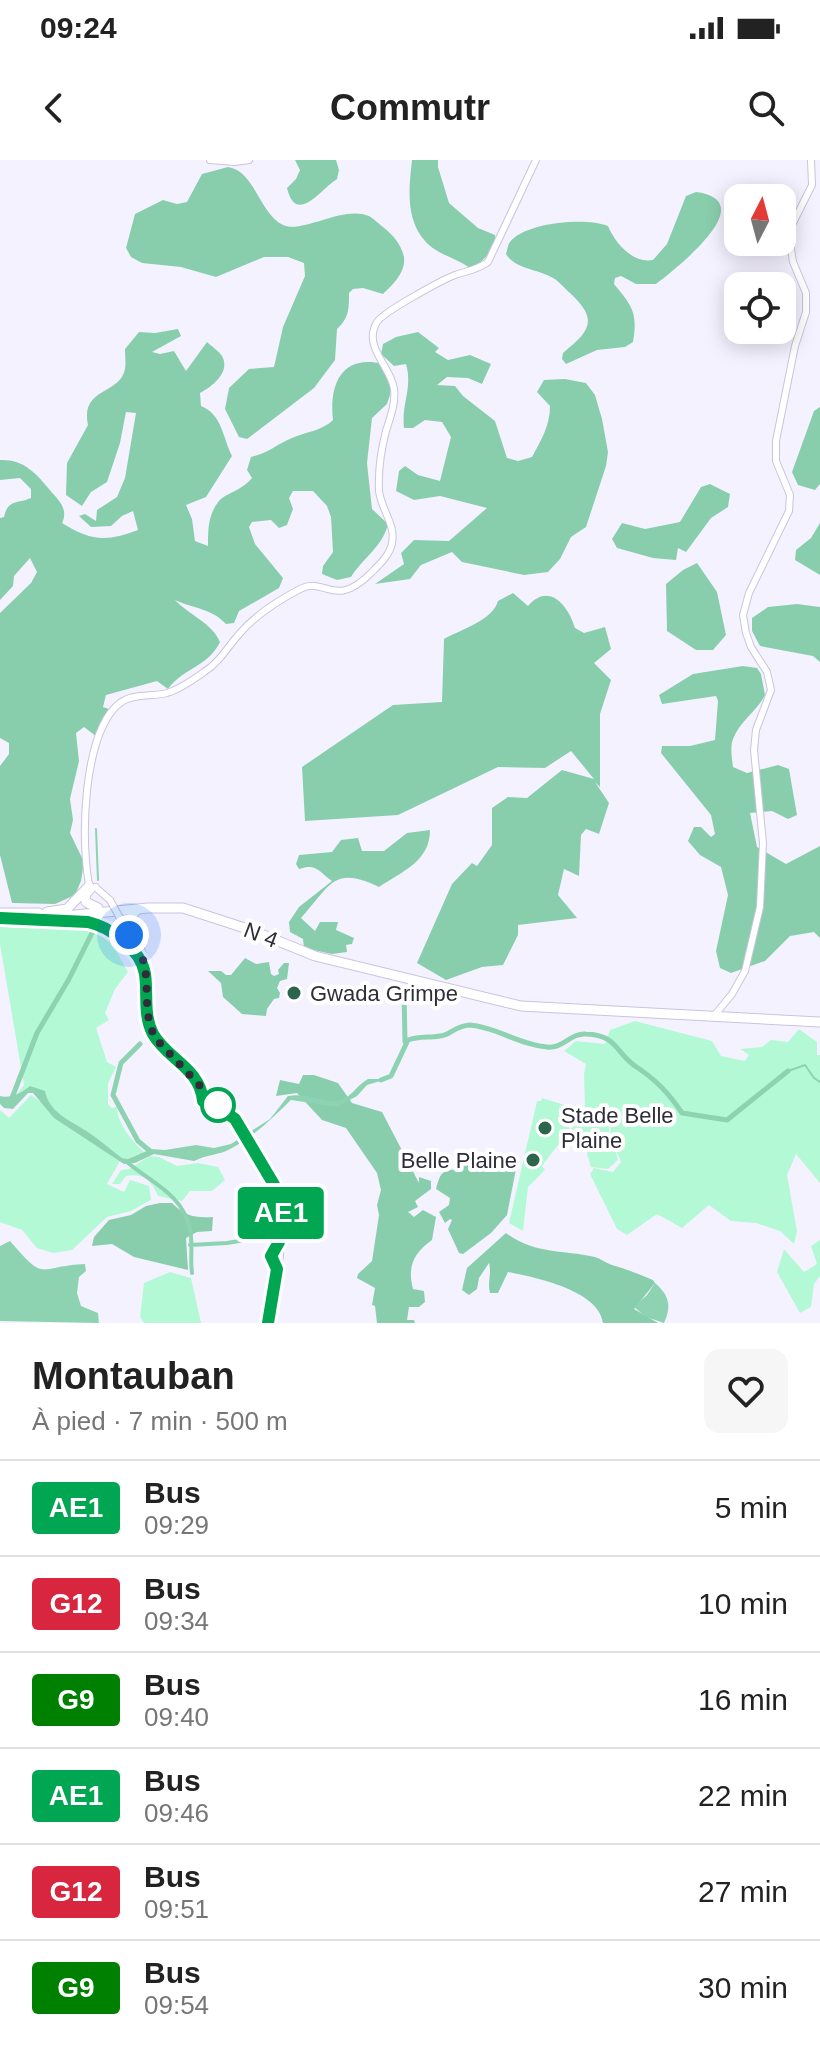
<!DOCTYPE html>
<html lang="fr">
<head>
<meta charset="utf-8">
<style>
  :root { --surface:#fff; --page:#f6f6f6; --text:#222; --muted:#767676; --line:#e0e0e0 }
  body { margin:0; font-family:Helvetica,sans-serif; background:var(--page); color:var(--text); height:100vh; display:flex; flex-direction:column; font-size:30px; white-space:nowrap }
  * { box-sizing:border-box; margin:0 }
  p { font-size:26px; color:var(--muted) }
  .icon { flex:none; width:44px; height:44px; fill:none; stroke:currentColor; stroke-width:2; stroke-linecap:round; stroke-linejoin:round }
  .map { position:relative; height:1163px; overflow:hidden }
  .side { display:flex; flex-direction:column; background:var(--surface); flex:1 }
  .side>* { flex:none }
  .badge { padding:0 16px; border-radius:6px; font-size:28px; line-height:52px }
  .needle { width:52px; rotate:6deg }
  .buttons { position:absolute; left:724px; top:24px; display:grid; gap:16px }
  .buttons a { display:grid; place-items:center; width:72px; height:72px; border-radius:16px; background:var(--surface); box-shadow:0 4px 20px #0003; font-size:40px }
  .you { position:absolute; width:40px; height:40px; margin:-20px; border:6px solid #fff; border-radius:50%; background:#1a73e8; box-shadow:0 0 0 12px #1a73e833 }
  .map>.badge { position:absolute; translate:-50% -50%; box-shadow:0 0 0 4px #fff }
  .round { display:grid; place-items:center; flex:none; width:84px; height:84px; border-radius:16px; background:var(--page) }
  .head { display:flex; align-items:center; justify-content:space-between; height:136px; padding:0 32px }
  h1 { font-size:38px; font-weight:700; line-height:60px }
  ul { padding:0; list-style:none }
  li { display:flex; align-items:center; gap:24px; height:96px; padding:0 32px; border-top:2px solid var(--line) }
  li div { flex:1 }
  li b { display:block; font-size:30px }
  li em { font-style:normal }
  li .badge { min-width:88px; font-weight:700; text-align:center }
  .status { display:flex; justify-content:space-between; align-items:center; height:56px; padding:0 40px; background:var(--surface); direction:ltr }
  .status svg { height:22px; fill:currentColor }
  header { display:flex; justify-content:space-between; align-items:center; height:104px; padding:0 32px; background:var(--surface); font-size:36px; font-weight:700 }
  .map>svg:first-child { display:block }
  .green { fill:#b4f9d6 }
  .forest { fill:#89ceac }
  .water { fill:#8ed3b1 }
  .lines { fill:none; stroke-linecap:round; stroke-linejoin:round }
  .stream { stroke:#8ed3b1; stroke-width:2 }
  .canal { stroke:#8ed3b1; stroke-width:4 }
  .river { stroke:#8ed3b1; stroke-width:5 }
  .secondary-casing { stroke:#cac3e1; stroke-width:8 }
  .highway-casing { stroke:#cac3e1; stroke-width:11 }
  .secondary { stroke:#fff; stroke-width:6 }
  .highway { stroke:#fff; stroke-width:9 }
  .secondary-bridge-casing { stroke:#cac3e1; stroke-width:8; stroke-linecap:butt }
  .secondary-bridge { stroke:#fff; stroke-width:6 }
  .line-casing { stroke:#fff; stroke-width:18 }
  .line { stroke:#00a651; stroke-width:12 }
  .walk { stroke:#302d39; stroke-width:8; stroke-dasharray:0 14.4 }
  .poi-dot { fill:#2d644c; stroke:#fff; stroke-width:3 }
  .stop-dot { fill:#fff; stroke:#00a651; stroke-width:4 }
  .labels { text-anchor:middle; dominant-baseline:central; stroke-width:8; stroke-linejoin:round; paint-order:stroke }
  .street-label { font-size:22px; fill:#302d39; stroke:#fff }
  .poi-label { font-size:22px; fill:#302d39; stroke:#fff; text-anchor:start }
</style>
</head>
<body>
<div class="status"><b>09:24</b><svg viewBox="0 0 49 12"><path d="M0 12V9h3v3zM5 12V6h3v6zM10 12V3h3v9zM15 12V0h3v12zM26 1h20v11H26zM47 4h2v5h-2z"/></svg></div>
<header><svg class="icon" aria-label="back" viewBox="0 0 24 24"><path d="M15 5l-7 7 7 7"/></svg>Commutr<svg class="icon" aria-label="search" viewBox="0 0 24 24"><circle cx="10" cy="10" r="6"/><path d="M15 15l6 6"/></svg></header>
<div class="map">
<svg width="820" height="1163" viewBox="0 0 820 1163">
  <rect width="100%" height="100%" fill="#f5f2ff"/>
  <path class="green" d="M0,766c35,6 77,-10 107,14 9,6 15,23 21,32l-13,17 -10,24 4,7 -13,8 11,34 9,5 -8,16v21l4,4 5,-1c0,16 15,34 27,45l-16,7 -6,-1c-12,-9 -24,-20 -37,-28 -17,-10 -36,-18 -41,-39l-27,3 7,-9 -24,-141z
    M635,861l77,20 9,15 24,5 4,-6 -9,-6 22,-2 9,-7 17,2 11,-13 18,13v13h3v128l-24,-29 -9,21 10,56 -3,13 -14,-13 -24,-8 -25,-2 -22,-16 -27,23 -25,-14 -30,21 -10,-6 -27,-55 4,-6 19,4 8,-10 -7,-17 4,15 -10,9 -17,-2 -4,-13 1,-5 -17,-21 24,-11 15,3 -1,12 -16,9 2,1 15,-8 2,-15 -18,-3 -22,11 4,-15 -9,-4 2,-4 16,4 -1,-34 2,-10 -22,-13 12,-10 29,3 5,-14z
    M31,935l89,66 -13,23 17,8 6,-12 19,6 2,14 -20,11 -24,6 -35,33 -19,3 -16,-5 -15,-18 -22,-8v-112l9,8z
    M542,938l23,7 -2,11 9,17 -11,8 -19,25 3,4 -17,17 -5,44 -14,-8 28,-122h4z
    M150,996l9,1 18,9 21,-3 20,4 7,13 -13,11h-22l-8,10 -24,-5c-7,-16 -14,-23 -32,-20l-6,8h-8l9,-14 8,-1z
    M820,1080v36l-6,8 -3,23 -11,6 -23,-41 7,-23 20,23 13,-8 -6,-18z
    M170,1112l21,6 10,45h-57l-4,-6 4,-34z"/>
  <path class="forest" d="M295,0h41l3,10 -2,9c-16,10 -41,47 -50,9l9,-9 4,-9z
    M412,0h26v7l11,36 29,25 17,7 1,6c-6,12 -13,22 -26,27 -14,-10 -34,-14 -45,-27 -20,-22 -16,-54 -13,-81z
    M228,7c27,4 31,46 55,58 19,9 60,-20 86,-9 4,2 10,8 14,11 11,9 18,17 21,30 2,15 -11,28 -21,37l-20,-6 -10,1 -4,4c0,16 0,25 -12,36l-2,31 -21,28 -67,51 -8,-2 -14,-28 4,-21 20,-19 25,-2 9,-40 22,-51 -1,-13 -16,-6h-24l-48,20 -35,-10 -39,-4 -11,-6 -5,-9 9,-34 28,-14 14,4 10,-2 15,-28z
    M696,32c68,9 -22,78 -40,92h-20l-15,-8 -6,2 -1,6c18,22 24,28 19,58l-8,5 -28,3 -31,14 -4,-5 1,-6c27,-22 36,-33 7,-60 -6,-5 -12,-13 -19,-16 -15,-8 -36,-8 -45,-23 1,-3 2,-10 4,-12 15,-20 77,-25 98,-16 7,17 25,38 45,34l14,-16 19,-48z
    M178,169l3,7 -29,16 8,2 14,-3 12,20 21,-29c4,4 12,9 15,14 9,16 -10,31 -22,37l1,13c21,8 22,32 31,50l-26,41 -20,8 6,14 3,22 13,5c0,-16 0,-32 11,-45 7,-8 22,-10 33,-23l-5,-8 4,-13c20,-5 24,-12 41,-19 13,-6 30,-7 41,-18 -4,-35 8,-66 50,-56l8,14 -1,17 -3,9 -15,14 -5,45 5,46 16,15c-5,22 -25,34 -37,53l-14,3 -15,-6 1,-8 10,-14 -2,-35 -4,-11 -14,-15h-20l-4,7 4,11 -6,16 -8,3 -8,-8 -19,2 -3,5 6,17 28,34 -4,10 -40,23 -5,12 -8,1c-15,-16 -32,-15 -51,-24 14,15 37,23 45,42 -12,25 -37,26 -52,47l-11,-8 -51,14 -3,12 9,3 -15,27 -13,-10 -8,6 3,28 -9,38 3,21 -3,13 14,29 -3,19 -6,14 -20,9 -43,-1 -12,-48v-89l9,-12v-11l-9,-5v-125l31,-30 6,-11 -7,-14 -16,18 -1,10 -13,14v-82l4,-1c4,-18 13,-13 27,-19v-9l-11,-11 -20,2v-20c23,-1 35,12 49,29 9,11 20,19 13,34 29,18 44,19 76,7l-5,-19 -11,5 -11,10 -20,1 -12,-11 6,-2 11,7 1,-11 20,-13 8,-19 11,-65 -10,-1 -6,31 -13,39 -16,10 -9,14 -16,-11 1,-32 21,-38c-8,-38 32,-30 37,-56 1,-5 0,-14 0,-20l14,-17 16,1z
    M418,172l21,16 -4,4 13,8 22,-5 21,9 -9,20 -14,-6 -21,-1 -10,8 18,1 8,10 32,25 12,37 11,3 14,-4c9,-17 18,-31 18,-51l-13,-14 7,-12 21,-1 21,4 9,12 7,24 6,33 -2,14 -20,61 -15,10 -11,22 -12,13 -24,3 -62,-13 -10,-10 -31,13 -11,14 -35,5 29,-20 -3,-11 13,-13 35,1 38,-33 -47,-12 -26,4 -18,-9 3,-20 6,-5 13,9 22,6 11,-44 -9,-15 -17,-2 -12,8h-9c-3,-25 9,-39 2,-64l-12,2 -13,-12 2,-10 13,-7z
    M820,247v77l-5,6 -17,-5 -6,-13 22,-61z
    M710,324l20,10 -2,13 -17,11 -25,34 -8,-4 -2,12 -23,-2 -36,-10 -5,-9 10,-16 23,6 35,-7 21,-35z
    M820,363v52l-25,-15 1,-10 15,-12z
    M697,403l20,29 9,43 -13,15h-17l-29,-19 -1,-47 17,-14z
    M513,433l15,13c21,-24 40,-1 47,22l9,5 21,-6 6,22 -17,14 17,17 -11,34v73l-5,-5 14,21 -10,31 -13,-5 -5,6 -2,41 -15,-7 -6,26 19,23 -59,7v10l-15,30 -21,2 -36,13 -29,-17 35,-79 20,-21 5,3 15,-21v-37l16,-11 19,1 35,-28 32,9 -23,-28 -26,17 -47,-1 -100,48 -93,6 -3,-54 91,-62 49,-3 2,-63c16,-9 49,-19 54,-38z
    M797,444l23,3v55l-7,-6 -53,-10 -8,-15v-13l16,-11z
    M743,506l14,2 4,6 4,21c-8,16 -26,27 -32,44 -3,8 -1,20 0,28l14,6 31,-8 11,4 8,46 -9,4 -16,-8 -22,2 7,34 29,17 34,-18v92l-6,-6 -24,4 -25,25 -34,12 -11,-5 -4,-17 12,-56 -7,-28 -21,-12 -12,-14 6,-14h7l10,10 4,-3 -4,-19 -50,-62 1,-7h28l25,-6 3,-39 -2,-5 -54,8 -3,-9 34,-21z
    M430,670c0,31 -27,41 -51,57 -46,-22 -48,-2 -78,31l14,13 5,-9h18l-2,8 18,8 -2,6 -6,1 1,7 -15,2 -28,-6 -1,-9 -13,-7 -1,-10 10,-15 33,-26c-14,-10 -15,-18 -33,-12l-3,-5 3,-9 33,-3 9,-12 17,-2 4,13h22l23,-18z
    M245,798l11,6 13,-2 2,12 3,2 5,-2 -1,-4 6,-7h5l-2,16 -7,2 -3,7 3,5 -1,5 -5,1 -7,10 -1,7 -24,-2 -19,-17 -2,-14 -13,-12h13l5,4h5z
    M303,915h11l24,8 14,20 30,9 37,71v-6l12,4v8l-16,12 3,6 -10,5 6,5 9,-7 13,7 -4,23c-18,13 -25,26 -19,49l11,2 1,11 -6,5h-10l-2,13h7l1,3h-38l-2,-17 -3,-1 3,-17 -18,-10 1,-4 14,-13 7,-46 -2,-10 4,-15 -4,-17 -31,-45 -24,-8 -25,-27 -21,3 4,-16 19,4z
    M467,992l24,10 17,1v5l8,1 -9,46 -16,18 -28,21 -4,-1 -11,-24 4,-9 -2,-1 -5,4 -6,-11 10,-7 1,-7 -14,-9c5,-18 6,-19 24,-20z
    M160,1043h12c13,13 22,15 41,14l-1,14 -15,1 -11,6 2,32 -54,-13 -22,-13 -20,2 2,-9 15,-17 22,-5 15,-9z
    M506,1073c31,22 55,16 89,24 6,2 11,6 17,8 14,4 27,9 41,15l2,3 -21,26 24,14h-55c-4,-33 -69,-46 -95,-51l-10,21h-8c-3,-11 2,-19 -1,-30l-10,15 -2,11 -8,6 -7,-5 5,-22z"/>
  <path class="water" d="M368,919h19l-20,6 -10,11 -20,11 -46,-7c-19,18 -37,37 -61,49 -10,6 -22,5 -36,12l-40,-7 -19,9 -11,1 -70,-46 -21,-25h-5l-15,16 -9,-1 -4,-4v-8c9,3 22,-3 30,-10l15,5c4,21 24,29 40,39 13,8 25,19 37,28l6,1 23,-10 14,1 31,-5 18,3 17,-4 39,-25 18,-23c19,-4 40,9 54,4 11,-5 16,-16 26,-21z
    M10,1081c37,43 27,25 75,23l1,7 -7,6 -2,16 4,13 17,7 1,10 -99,-2v-75z
    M655,1123c14,12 17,23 9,40l-18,-6 -12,-10 13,-12z"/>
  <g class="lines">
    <path class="stream" d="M96,669l2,51
      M788,911l17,-6 9,13 6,4"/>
    <path class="canal" d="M127,1002c23,20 56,32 63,67 3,14 0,30 2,44
      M190,1085l37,-2 48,-8"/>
    <path class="river" d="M404,831l1,51
      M140,884l-19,19 -8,32 25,46 12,10
      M381,920l10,-4 17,-36c11,-4 21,-2 32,-4 11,-1 14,-10 30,-11 26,2 50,20 77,22 16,2 23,-14 39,-13 31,1 29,18 49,32 20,13 33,26 47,47l45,7 61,-49
      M12,938l25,-65 32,-54 26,-52"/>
    <defs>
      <path id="secondary" d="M210,0l25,2 14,-2
        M95,727l15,13
        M96,727l-6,2c-10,-43 -8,-157 30,-186 13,-10 32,-6 47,-10 13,-4 26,-13 37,-21 16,-10 24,-26 37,-40 15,-17 38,-32 59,-43 26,-13 34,21 71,-16 8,-8 19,-18 21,-30 4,-18 -11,-34 -13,-52 -1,-21 2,-41 7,-60 4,-13 10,-28 8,-42 -3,-23 -32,-42 -17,-67 6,-10 65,-42 78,-47 12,-4 22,-5 33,-13l48,-102
        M121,760l13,23
        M145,812l1,39 8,24 56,60 1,5
        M713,857l19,-23 13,-23 15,-64 3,-64 -9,-93 2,-20 15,-40 -4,-18 -16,-25 -5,-14 -3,-18 6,-22 40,-82 1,-16 -14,-34v-20l19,-95 11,-34v-19l-13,-31 -4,-26 2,-9 21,-42 -1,-25
        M202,928l1,13 10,3
        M211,940l24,19 44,78 1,59 -12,67
        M277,1108l-6,-12 3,-4h4"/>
      <path id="highway" d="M90,729l-5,6 1,7 12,6
        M138,749l-6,6 -1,8 12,37
        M47,752l20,-3 22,-23
        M0,753h39
        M33,759l115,-11h35l68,22 64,26 206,50 299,16
        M75,761c32,2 60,23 70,54"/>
    </defs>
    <use href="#secondary" class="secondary-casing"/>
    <use href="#highway" class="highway-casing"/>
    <use href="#secondary" class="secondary"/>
    <use href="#highway" class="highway"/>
    <defs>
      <path id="secondary-bridge" d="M110,740l11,20"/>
    </defs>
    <use href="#secondary-bridge" class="secondary-bridge-casing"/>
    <use href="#secondary-bridge" class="secondary-bridge"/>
  </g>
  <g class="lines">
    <defs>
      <path id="line" d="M0,758l88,4c22,5 53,27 57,52 3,20 -2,41 8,60 15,26 47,34 50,67l13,4 19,14 41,69 5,21 -1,21 -1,12 -8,14 6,13 -9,54"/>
    </defs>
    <use href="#line" class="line-casing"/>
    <use href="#line" class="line"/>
    <path class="walk" d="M129,775c5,9 12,18 15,28 6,27 -2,51 12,76l62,66"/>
  </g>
  <g class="poi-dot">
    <circle cx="294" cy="833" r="8"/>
    <circle cx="545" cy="968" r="8"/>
    <circle cx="533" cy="1000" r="8"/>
  </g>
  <circle class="stop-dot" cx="218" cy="945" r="16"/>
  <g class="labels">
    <g class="street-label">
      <text transform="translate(261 775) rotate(21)">N 4</text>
    </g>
    <g class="poi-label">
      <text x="310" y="833">Gwada Grimpe</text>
      <text x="561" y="955">Stade Belle<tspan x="561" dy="25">Plaine</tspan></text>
      <text x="517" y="1000" text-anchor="end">Belle Plaine</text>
    </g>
  </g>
</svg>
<div class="buttons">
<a><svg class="needle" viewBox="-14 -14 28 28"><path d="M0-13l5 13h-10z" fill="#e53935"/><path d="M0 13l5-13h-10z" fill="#767676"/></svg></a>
<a><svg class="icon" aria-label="locate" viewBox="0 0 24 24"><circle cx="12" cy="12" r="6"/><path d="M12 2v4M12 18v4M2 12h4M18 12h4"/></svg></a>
</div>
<div class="you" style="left:129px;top:775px"></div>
<b class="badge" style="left:281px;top:1053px;background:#00a651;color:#fff">AE1</b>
</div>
<section class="side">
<div class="head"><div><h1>Montauban</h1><p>À pied · 7 min · 500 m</p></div><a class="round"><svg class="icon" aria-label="heart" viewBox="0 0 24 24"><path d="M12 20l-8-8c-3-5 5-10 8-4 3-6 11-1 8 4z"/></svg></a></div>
<ul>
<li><span class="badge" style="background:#00a651;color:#fff">AE1</span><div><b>Bus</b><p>09:29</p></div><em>5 min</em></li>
<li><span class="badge" style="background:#d7263d;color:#fff">G12</span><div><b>Bus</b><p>09:34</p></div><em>10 min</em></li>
<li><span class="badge" style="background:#008000;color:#fff">G9</span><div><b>Bus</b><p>09:40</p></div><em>16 min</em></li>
<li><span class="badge" style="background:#00a651;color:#fff">AE1</span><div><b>Bus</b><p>09:46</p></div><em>22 min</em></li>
<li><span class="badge" style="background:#d7263d;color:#fff">G12</span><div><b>Bus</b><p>09:51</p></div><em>27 min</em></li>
<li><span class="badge" style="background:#008000;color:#fff">G9</span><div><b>Bus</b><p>09:54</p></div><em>30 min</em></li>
</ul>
</section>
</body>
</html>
